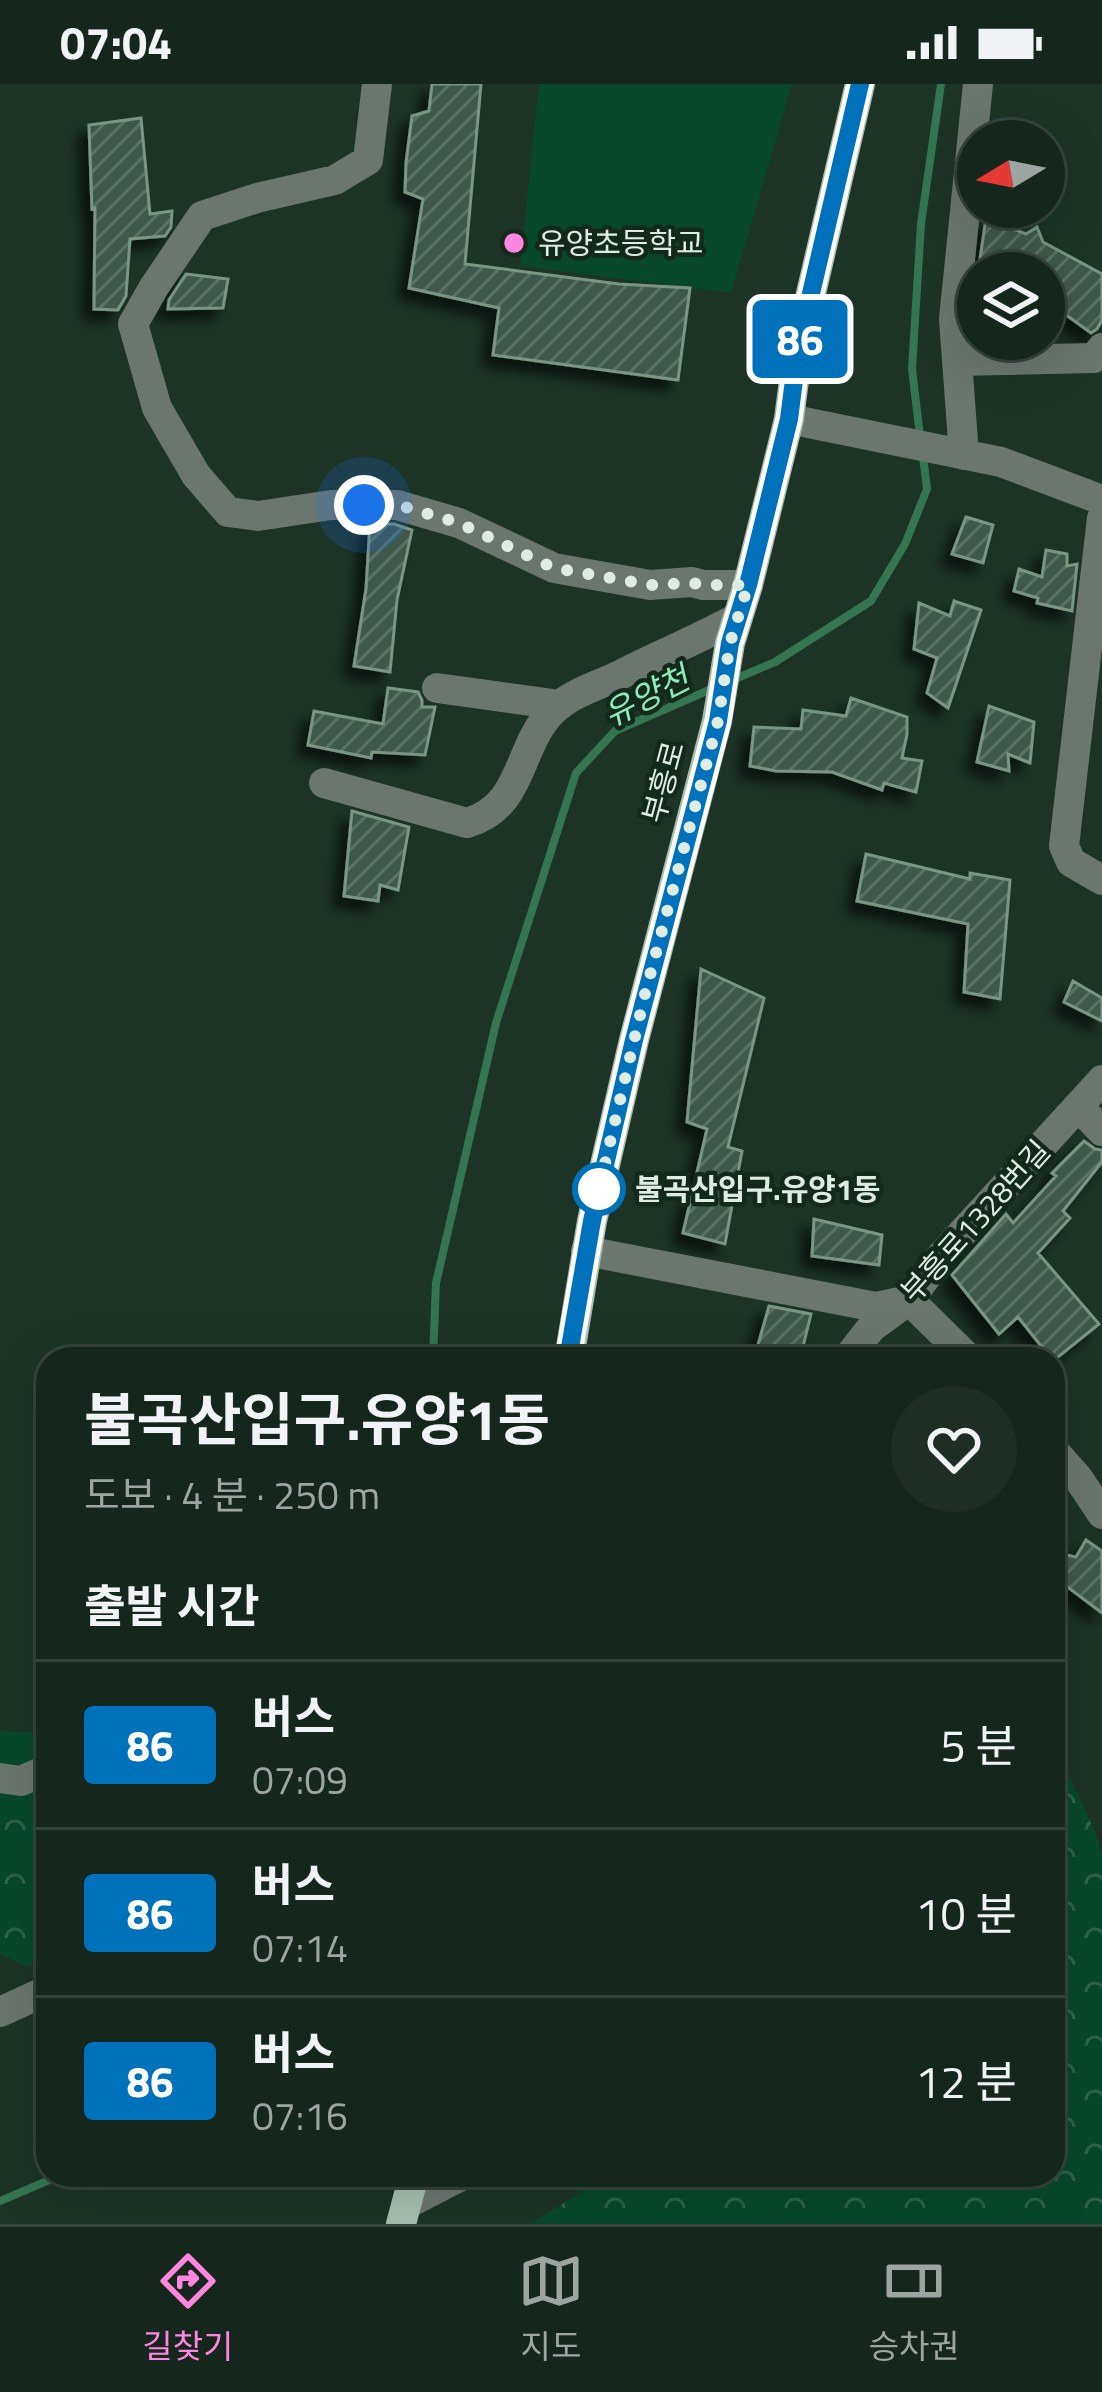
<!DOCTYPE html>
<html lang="ko">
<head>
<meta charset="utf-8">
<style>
  :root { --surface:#15261c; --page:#1e2e25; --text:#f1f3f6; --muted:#9da5a3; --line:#34433b; --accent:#ff85df }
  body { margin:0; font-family:"Titillium Web","Noto Sans KR",sans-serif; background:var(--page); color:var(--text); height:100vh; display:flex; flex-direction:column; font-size:45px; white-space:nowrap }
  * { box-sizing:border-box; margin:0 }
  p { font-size:39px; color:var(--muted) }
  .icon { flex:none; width:66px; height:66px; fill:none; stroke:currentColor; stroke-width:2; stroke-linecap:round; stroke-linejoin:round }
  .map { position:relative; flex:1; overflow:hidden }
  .drawer { position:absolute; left:36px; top:1263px; width:1029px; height:840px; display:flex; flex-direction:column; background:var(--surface); border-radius:36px; box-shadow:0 12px 48px #0002,0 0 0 3px var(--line) }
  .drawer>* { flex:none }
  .badge { padding:0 24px; border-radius:9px; font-size:42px; line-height:78px }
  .needle { width:78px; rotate:260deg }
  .fabs { position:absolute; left:957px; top:36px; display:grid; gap:24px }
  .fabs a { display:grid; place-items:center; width:108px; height:108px; border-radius:50%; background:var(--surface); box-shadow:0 12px 48px #0002,0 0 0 3px var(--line); font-size:60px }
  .you { position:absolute; width:60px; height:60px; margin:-30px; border:9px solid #fff; border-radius:50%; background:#1a73e8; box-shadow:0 0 0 18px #1a73e833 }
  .map>.badge { position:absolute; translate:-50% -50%; box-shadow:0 0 0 6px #fff }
  h2 { padding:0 48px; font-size:45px; line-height:108px }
  .round { display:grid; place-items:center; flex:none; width:126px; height:126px; border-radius:63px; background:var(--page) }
  .overview { display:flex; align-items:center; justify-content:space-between; height:204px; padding:0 48px }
  h1 { font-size:57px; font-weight:700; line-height:90px }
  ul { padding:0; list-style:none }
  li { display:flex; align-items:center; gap:36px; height:168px; padding:0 48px; border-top:3px solid var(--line) }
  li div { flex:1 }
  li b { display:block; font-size:45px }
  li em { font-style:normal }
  li .badge { min-width:132px; font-weight:700; text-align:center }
  .status { display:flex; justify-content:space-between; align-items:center; height:84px; padding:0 60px; background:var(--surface); direction:ltr }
  .status svg { height:33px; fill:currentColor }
  .menu { display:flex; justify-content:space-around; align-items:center; height:168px; border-top:3px solid var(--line); background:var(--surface); font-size:33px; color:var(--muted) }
  .menu a { display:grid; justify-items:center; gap:6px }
  .menu .selected { color:var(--accent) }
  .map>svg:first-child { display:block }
  .forest { fill:url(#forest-crowns) }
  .garden { fill:#07482c }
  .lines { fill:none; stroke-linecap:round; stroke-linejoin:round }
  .stream { stroke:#347552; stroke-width:8 }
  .building { fill:url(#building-hatch); stroke:#7a9584; stroke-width:3; filter:url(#shadow) }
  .minor { stroke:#6b766f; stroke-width:30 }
  .major { stroke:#a7beaf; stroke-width:30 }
  .line-casing { stroke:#fff; stroke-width:27 }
  .line { stroke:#0072bc; stroke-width:18 }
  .walk { stroke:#deece3; stroke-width:12; stroke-dasharray:0 21.6 }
  .poi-dot { fill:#ff85df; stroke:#12291c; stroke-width:4.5 }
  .stop-dot { fill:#fff; stroke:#0072bc; stroke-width:6 }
  .labels { text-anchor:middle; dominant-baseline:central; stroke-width:9; stroke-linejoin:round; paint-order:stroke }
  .poi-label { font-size:30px; fill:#deece3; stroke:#12291c; text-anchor:start }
  .street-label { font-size:30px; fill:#deece3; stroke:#12291c }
  .stop-label { font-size:30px; font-weight:bold; fill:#deece3; stroke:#12291c; text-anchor:start }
  .water-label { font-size:33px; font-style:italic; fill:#8eecb7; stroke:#12291c }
</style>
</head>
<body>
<div class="status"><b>07:04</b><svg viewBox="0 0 49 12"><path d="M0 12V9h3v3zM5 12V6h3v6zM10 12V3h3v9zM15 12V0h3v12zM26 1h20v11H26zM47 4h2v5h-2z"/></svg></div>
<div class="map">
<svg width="1102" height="2140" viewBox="0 0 1102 2140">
  <defs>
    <pattern id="forest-crowns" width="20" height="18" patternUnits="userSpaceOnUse" patternTransform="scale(3)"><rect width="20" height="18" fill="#07482c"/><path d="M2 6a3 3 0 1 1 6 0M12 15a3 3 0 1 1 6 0" fill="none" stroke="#2b634a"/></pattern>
    <pattern id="building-hatch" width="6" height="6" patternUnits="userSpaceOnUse" patternTransform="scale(3)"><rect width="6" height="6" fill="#41594b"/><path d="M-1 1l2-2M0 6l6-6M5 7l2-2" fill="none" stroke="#5c7165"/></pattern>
    <filter id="shadow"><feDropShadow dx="-10" dy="10" stdDeviation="6" flood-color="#0009"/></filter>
  </defs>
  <rect width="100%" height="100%" fill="#1c3326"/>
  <path class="forest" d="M0,1647l48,2v220l-20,14 -28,-13z
    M1053,1657l44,95 5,18v370h-571l76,-49h446z"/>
  <path class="garden" d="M539,0h253l-61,209 -211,-27z"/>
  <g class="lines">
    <path class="stream" d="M920,352l-8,-67 9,-145 20,-140
      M735,595l40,-17 96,-61 34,-57 22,-55 -4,-32
      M433,1275l3,-76 60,-260 80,-250 39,-42 101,-44
      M0,2117l61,-26"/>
  </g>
  <path class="building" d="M432,0h49l-16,180 154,20 71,4 -12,92 -185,-25 6,-47 -90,-20 14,-89 -18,-7 1,-29 6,-47 17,-5z
    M141,34l9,96 22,-3 -1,16 -6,9 -35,3 -4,57 -8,14 -24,-1 1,-101 -3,1 -3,-84z
    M986,134l40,16 11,-7 6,15 59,32v46l-5,9 -6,4 -47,-34v-26h-66z
    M186,190l42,5 -5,29 -55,1 1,-9z
    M966,433l27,8 -10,38 -31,-9z
    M370,440h24l18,6 -15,70 -7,72 -36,-6 12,-77z
    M1046,466l21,4v12l10,-2 -5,47 -35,-8 1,-5 -24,-7 5,-22 23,8z
    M954,517l27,9 -33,98 -21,-15 10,-35 -23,-9 5,-46 31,13z
    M388,604l30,4 4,8v7h13l-10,48 -53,-3 -1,6 -63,-13 6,-34 69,13z
    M851,614l56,19v17l-5,24 20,3 -6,31 -32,-9 -2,7 -50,-18 -56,-1 -26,-5 4,-39 47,2 2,-19 43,6z
    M989,622l45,16 -4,41 -22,-9 1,17 -32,-9z
    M352,727l57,16 -11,63 -18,-5 -2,16 -34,-5z
    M866,770l104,25v-6l40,7 -10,119 -36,-7 4,-68 -111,-23z
    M701,885l63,29 -36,149 14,4 -17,93 -42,-11 24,-104 -20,-7z
    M1073,897l29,17v23l-38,-19z
    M1084,1057l11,8 7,1v12l-39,49 7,7 -32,35 61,71 -46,37 -35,-44 -19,17 -47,-59 54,-61 7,9 43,-47 -4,-3z
    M814,1135l68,16 -3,30 -67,-9z
    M769,1222l42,8 -11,45h-46z
    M1086,1456l16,11v62l-49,-37v-24l23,5z"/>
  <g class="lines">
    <path class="minor" d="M377,0l-9,76 -33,20 -78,18 -55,18 -48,71 -21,37 24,84 39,67 32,37 30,4 73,-11h66l62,18 95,45 96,17 42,-3 11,3h45
      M957,277l137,-3 8,-10
      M789,335l212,43 101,38
      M964,371l-10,-136 24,-235
      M1102,434l-38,328 7,16 31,18
      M437,604l123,17
      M324,699l143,40c55,-16 50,-71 81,-107 19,-22 47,-29 72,-41 39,-20 79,-36 117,-57
      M1078,1022l24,25
      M586,1167l290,56 33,-7 60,59
      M847,1275l24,-31 38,-28 34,-46 159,-174
      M1053,1366l25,28 24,36
      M0,1694l21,3 27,-12
      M0,1928l48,-22
      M407,2120l56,-29"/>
    <path class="major" d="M569,1275l23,-138 42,-181 83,-319 13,-78 18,-58 41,-166 9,-70 62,-265
      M401,2140l13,-49"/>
  </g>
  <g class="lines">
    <defs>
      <path id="line" d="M568,1275l24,-138 42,-181 84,-319 12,-78 18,-58 41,-166 9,-70 62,-265"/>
    </defs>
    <use href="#line" class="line-casing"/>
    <use href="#line" class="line"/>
    <path class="walk" d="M364,421h34l61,18 95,45 96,17 42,-2 11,2h45l-18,58 -12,78 -73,273 -46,195"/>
  </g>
  <circle class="poi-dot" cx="514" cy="159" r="12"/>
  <circle class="stop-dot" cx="599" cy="1105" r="24"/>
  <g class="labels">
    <g class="poi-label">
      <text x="538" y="159">유양초등학교</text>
    </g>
    <g class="street-label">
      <text transform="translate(663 698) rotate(-75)">부흥로</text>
      <text transform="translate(975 1137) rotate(-48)">부흥로1328번길</text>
    </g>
    <g class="stop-label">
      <text x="635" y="1105">불곡산입구.유양1동</text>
    </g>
    <g class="water-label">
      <text transform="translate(646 612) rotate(-27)">유양천</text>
    </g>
  </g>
</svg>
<div class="fabs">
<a><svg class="needle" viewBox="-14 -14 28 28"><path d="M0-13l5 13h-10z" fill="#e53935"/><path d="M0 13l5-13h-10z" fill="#9da5a3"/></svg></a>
<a><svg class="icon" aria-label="layers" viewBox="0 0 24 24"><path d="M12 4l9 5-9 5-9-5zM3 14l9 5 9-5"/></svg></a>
</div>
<div class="you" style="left:364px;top:421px"></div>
<b class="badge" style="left:800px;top:255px;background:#0072bc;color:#fff">86</b>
<section class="drawer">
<div class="overview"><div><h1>불곡산입구.유양1동</h1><p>도보 · 4 분 · 250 m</p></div><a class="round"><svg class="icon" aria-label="heart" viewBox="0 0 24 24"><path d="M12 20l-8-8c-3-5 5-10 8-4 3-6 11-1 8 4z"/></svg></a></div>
<h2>출발 시간</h2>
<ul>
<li><span class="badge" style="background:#0072bc;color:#fff">86</span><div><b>버스</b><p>07:09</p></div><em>5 분</em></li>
<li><span class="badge" style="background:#0072bc;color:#fff">86</span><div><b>버스</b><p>07:14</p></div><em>10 분</em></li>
<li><span class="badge" style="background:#0072bc;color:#fff">86</span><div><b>버스</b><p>07:16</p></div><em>12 분</em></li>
</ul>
</section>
</div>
<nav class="menu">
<a class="selected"><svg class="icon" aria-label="directions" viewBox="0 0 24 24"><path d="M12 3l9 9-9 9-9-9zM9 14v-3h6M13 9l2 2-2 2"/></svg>길찾기</a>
<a><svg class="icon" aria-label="map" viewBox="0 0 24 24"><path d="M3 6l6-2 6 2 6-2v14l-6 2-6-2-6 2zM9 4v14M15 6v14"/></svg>지도</a>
<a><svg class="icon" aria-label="tickets" viewBox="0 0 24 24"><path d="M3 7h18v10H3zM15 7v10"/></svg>승차권</a>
</nav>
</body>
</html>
